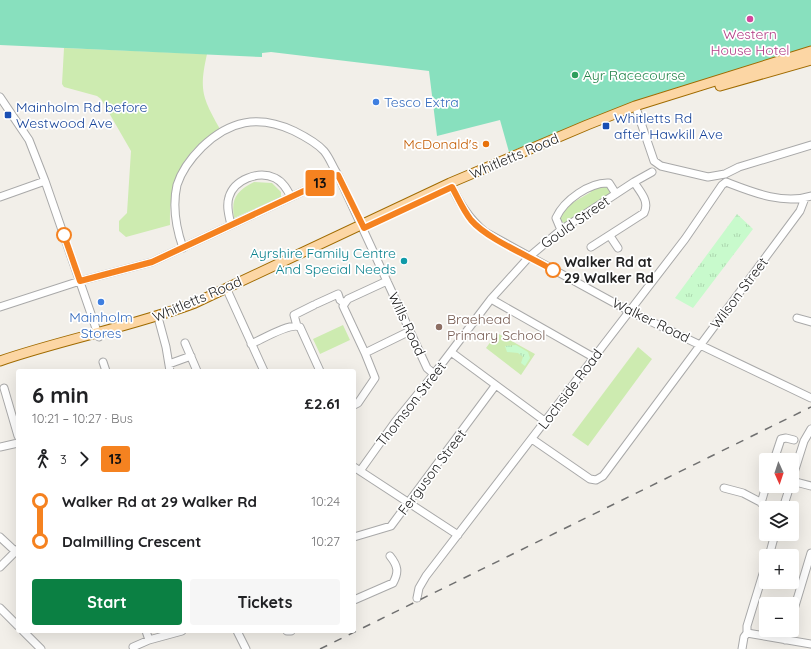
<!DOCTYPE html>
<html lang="en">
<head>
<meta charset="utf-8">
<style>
  :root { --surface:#fff; --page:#f6f6f6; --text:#202124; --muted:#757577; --accent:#0b8043 }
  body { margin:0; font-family:Quicksand,sans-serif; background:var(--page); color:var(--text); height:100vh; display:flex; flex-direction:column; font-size:15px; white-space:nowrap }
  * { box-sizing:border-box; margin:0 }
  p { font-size:13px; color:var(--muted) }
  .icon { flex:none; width:22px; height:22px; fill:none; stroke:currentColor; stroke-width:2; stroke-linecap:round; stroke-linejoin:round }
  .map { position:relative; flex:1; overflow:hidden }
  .sheet { position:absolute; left:16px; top:369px; width:340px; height:264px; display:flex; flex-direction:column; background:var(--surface); border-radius:4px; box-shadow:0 4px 16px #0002 }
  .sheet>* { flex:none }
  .badge { padding:0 8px; border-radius:3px; font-size:14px; line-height:26px }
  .needle { width:26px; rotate:177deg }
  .buttons { position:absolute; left:759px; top:453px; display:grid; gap:8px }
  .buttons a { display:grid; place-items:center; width:40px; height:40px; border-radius:4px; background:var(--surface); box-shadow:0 4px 16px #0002; font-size:20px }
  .map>.badge { position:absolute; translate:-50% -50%; box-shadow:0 0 0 2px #fff }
  .legs { display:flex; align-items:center; gap:6px; height:44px; padding:0 16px; font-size:13px }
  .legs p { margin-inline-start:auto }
  .summary { display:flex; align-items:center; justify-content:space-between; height:68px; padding:0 16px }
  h1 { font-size:22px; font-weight:700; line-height:30px }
  .cta { display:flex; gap:8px; margin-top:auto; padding:8px 16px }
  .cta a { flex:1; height:46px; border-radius:4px; background:var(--accent); color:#fff; font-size:16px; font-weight:700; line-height:46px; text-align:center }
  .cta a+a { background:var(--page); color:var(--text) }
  ul { padding:0 16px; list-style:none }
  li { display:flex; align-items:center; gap:14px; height:40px; font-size:15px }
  li i { display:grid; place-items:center; width:6px; height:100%; margin:0 5px; background:currentColor }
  li i::after { content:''; width:10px; height:10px; margin:-5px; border:3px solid; border-radius:50%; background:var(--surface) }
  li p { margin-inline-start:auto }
  li:first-child i { background:linear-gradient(#0000 50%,currentColor 0) }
  li:last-child i { background:linear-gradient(currentColor 50%,#0000 0) }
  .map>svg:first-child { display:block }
  .grass { fill:#cdebb0 }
  .park { fill:url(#park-tufts) }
  .pitch { fill:#88e0be }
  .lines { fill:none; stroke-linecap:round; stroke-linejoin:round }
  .minor-casing { stroke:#a9a9a9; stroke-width:9 }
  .major-casing { stroke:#a06b00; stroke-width:11 }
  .minor { stroke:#fff; stroke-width:7 }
  .major { stroke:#fcd6a4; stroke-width:9 }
  .rail { stroke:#707070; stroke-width:1.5; stroke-dasharray:8 8; stroke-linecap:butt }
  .line-1-casing { stroke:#fff; stroke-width:9 }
  .line-1 { stroke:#f58220; stroke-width:6 }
  .hotel-dot { fill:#d1479c; stroke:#fff; stroke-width:1.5 }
  .leisure-dot { fill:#2e9e5b; stroke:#fff; stroke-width:1.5 }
  .shop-dot { fill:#3f7fe0; stroke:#fff; stroke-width:1.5 }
  .transit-dot { fill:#1a4fb4; stroke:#fff; stroke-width:1.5 }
  .food-dot { fill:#e8710a; stroke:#fff; stroke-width:1.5 }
  .stop-1-dot { fill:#fff; stroke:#f58220; stroke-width:2 }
  .culture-dot { fill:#0f9aa8; stroke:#fff; stroke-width:1.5 }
  .education-dot { fill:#8d6e63; stroke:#fff; stroke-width:1.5 }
  .labels { text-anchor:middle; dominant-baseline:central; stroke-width:3.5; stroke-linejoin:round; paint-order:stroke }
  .hotel-label { font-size:14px; fill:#b23c85; stroke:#fff }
  .leisure-label { font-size:14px; fill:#27864d; stroke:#fff; text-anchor:start }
  .shop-label { font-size:14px; fill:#366cbe; stroke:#fff; text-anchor:start }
  .transit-label { font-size:14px; fill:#164399; stroke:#fff; text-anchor:start }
  .food-label { font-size:14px; fill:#c56008; stroke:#fff; text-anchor:end }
  .street-label { font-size:14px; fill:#222; stroke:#fff }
  .culture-label { font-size:14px; fill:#0d838f; stroke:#fff; text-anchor:end }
  .stop-label { font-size:14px; font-weight:bold; fill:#222; stroke:#fff; text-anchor:start }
  .education-label { font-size:14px; fill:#785e54; stroke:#fff; text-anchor:start }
</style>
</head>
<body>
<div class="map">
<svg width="811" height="649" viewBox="0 0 811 649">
  <defs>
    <pattern id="park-tufts" width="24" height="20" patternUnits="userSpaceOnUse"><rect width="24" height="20" fill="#c8facc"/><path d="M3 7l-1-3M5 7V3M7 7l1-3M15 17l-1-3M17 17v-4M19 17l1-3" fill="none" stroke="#acd6af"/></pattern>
  </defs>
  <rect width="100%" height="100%" fill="#f2efe9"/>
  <path class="grass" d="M64,48l143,6c-8,36 -5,43 13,75 -38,22 -51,52 -50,96l-44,12 -7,-6v-10l8,-8 4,-62 -30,-52 -4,-3 -33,-9 -2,-3z
    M254,182l18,1 9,9v5l-47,21c-3,-19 2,-27 20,-36z
    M604,186l4,1 4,5 -48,31 -6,-4 9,-13 24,-14v-3z
    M343,325l7,15 -30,14 -7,-15z
    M497,333l38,21 -14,21 -35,-27z
    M638,347l14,12 -64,87 -16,-11z"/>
  <path class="park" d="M737,214l16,15 -60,79 -18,-10z
    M516,345l12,7 2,6 -5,8 -4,-3 2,-6 -5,-4 -11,-1 -2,-6z"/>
  <path class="pitch" d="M0,0h811v48l-158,47 -144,57 -9,-32 -63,16 -8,-65 -158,-19 -9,1v4l-262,-12z"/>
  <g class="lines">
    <defs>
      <path id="minor" d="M0,97l29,43 16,41 54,156
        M637,111l17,50 7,5 47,11 17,-3 14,-7 72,-22
        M450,183c9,19 18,35 35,49l144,79 182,87
        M0,197l45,-16
        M231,225c-2,-9 -5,-19 -2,-28 5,-17 29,-27 46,-19 8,4 12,11 16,19
        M561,230l-5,-12c8,-18 34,-36 53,-35l7,11
        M610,236l8,12
        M591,247l53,-34c6,-12 -4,-21 -10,-31
        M183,248c-7,-20 -11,-41 -6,-63 5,-16 14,-27 25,-38 27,-26 56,-33 92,-16 10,5 22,11 30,20 6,7 9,17 14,24l89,193 7,6
        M228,292l36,79
        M491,299l102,58
        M316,304l22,-10 2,6 4,3
        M0,307l80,-26 72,-19 186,-87
        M797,318l14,4
        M159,321l7,26 4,24
        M297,326l-3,-11 20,-10
        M185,343l12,28
        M251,344c10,-4 39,-22 49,-17l20,44
        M451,352l95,70
        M365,353l-22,-47 5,-7 39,-18
        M103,362l3,9
        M169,364l22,-8
        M4,388l14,48
        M354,405l4,-2 17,-25 -10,-25 45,-22
        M532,439l58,40 6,1 7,-4 197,-265 5,-13
        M0,447l18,-4
        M774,460l7,-21 5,-1 8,2
        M354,467l104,68
        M360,471l35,-49 39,-48 57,-75 38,-42 32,-27 73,-48 18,-10
        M792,479l12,-38 7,-12
        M792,481l19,5
        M724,488l19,5 21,11 12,4
        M761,503l5,-17
        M783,508l7,-22
        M0,537l15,14
        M354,537l37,-11 104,-140
        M769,556l6,-22
        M0,567l18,-18
        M417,598l2,-10 7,-12 259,-337 37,-54 4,-3c26,10 57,23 85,14
        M354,600l39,-17c6,-11 5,-17 -3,-27
        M0,608l18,18
        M792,616l19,-63
        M23,631l18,18
        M146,631l3,9
        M237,631l9,18
        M287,631h4
        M747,633v-7l19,-62
        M747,633l64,11
        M785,640l3,-10
        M134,649l-1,-2 16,-7 33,-9
        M742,649l2,-12 3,-4"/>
      <path id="major" d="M720,86l91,-26
        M0,361c64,-22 131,-34 195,-58l255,-120 137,-58 48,-19 176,-55"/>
    </defs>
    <use href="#minor" class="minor-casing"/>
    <use href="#major" class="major-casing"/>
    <use href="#minor" class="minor"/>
    <use href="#major" class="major"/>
    <path class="rail" d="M320,649l491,-242"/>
  </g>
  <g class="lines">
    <defs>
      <path id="line-1" d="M64,235l16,46 72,-19 186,-87 26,53 88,-41c6,11 11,23 19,33 16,19 60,37 82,50"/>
    </defs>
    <use href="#line-1" class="line-1-casing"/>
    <use href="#line-1" class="line-1"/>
  </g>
  <circle class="hotel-dot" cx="750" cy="19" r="4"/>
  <circle class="leisure-dot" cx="575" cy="75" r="4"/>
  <g class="shop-dot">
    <circle cx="376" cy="102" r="4"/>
    <circle cx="101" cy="302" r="4"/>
  </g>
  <g class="transit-dot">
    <rect x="4" y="111" width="8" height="8" rx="2"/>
    <rect x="602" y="122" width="8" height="8" rx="2"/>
  </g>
  <circle class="food-dot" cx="486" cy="144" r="4"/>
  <g class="stop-1-dot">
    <circle cx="64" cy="235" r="7"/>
    <circle cx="553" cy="270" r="7"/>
  </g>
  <circle class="culture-dot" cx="404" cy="261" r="4"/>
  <circle class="education-dot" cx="439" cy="327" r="4"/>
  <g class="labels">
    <g class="hotel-label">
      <text x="750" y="34">Western<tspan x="750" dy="16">House Hotel</tspan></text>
    </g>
    <g class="leisure-label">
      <text x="583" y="75">Ayr Racecourse</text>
    </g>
    <g class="shop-label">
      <text x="384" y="102">Tesco Extra</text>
      <text x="101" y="317" text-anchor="middle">Mainholm<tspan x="101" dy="16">Stores</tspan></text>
    </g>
    <g class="transit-label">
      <text x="16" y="107">Mainholm Rd before<tspan x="16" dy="16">Westwood Ave</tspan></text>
      <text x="614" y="118">Whitletts Rd<tspan x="614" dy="16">after Hawkill Ave</tspan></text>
    </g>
    <g class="food-label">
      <text x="478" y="144">McDonald's</text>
    </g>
    <g class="street-label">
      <text transform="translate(514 156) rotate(-23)">Whitletts Road</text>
      <text transform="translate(575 222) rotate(-35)">Gould Street</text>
      <text transform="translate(739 293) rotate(-53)">Wilson Street</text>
      <text transform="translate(197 299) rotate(-23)">Whitletts Road</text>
      <text transform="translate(651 320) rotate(26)">Walker Road</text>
      <text transform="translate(407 324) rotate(65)">Wills Road</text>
      <text transform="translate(570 389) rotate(-53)">Lochside Road</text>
      <text transform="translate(411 404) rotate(-52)">Thomson Street</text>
      <text transform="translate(432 472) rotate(-53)">Ferguson Street</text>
    </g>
    <g class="culture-label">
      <text x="396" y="253">Ayrshire Family Centre<tspan x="396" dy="16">And Special Needs</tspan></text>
    </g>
    <g class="stop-label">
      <text x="564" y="262">Walker Rd at<tspan x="564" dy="16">29 Walker Rd</tspan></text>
    </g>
    <g class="education-label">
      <text x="447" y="319">Braehead<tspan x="447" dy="16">Primary School</tspan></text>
    </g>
  </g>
</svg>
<div class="buttons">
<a><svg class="needle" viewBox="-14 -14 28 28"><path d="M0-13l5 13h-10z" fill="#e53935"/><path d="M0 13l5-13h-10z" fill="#757577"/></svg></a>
<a><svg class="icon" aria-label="layers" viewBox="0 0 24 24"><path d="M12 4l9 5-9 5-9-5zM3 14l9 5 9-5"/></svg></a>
<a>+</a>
<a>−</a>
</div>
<b class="badge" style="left:320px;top:183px;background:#f58220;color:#111">13</b>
<section class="sheet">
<div class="summary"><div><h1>6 min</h1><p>10:21 – 10:27 · Bus</p></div><b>£2.61</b></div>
<div class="legs"><svg class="icon" aria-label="walk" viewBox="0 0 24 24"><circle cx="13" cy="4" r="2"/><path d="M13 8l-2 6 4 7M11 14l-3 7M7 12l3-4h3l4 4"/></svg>3<svg class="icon" aria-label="forward" viewBox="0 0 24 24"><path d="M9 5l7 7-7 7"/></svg><b class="badge" style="background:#f58220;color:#111">13</b></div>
<ul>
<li><i style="color:#f58220"></i><b>Walker Rd at 29 Walker Rd</b><p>10:24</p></li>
<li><i style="color:#f58220"></i><b>Dalmilling Crescent</b><p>10:27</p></li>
</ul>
<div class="cta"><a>Start</a><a>Tickets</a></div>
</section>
</div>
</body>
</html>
